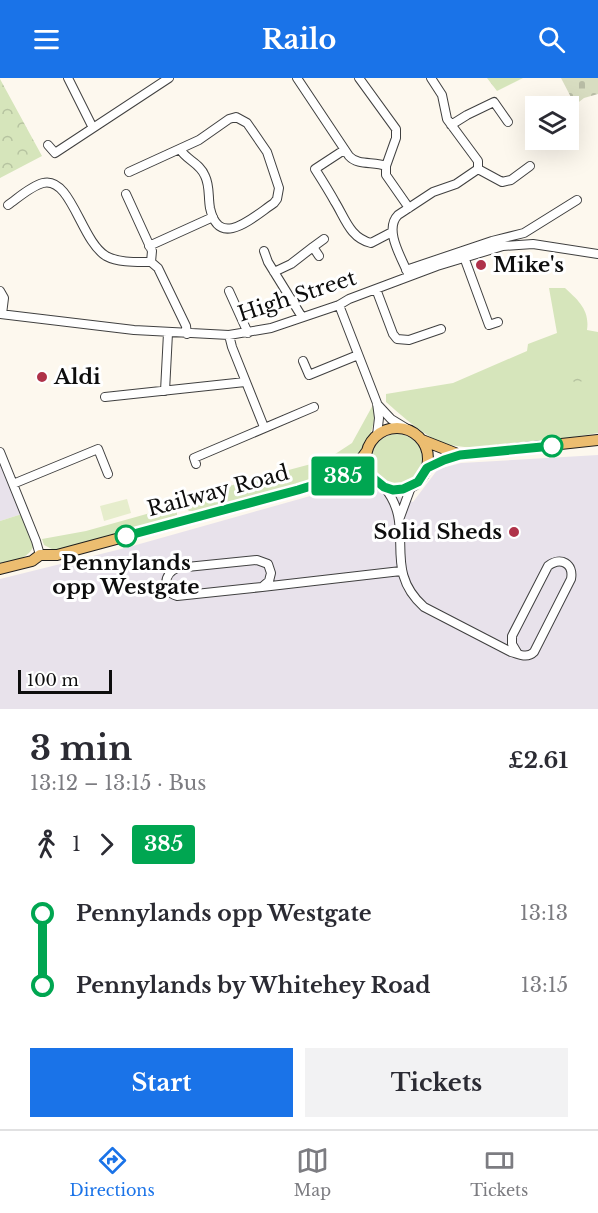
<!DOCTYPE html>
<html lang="en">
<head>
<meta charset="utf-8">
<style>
  :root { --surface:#fff; --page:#f2f2f3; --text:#2b2b33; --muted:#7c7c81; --line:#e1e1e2; --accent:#1a73e8 }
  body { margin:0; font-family:"Libre Baskerville",serif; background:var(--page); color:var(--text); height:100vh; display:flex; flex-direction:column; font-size:22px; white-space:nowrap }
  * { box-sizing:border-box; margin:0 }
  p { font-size:20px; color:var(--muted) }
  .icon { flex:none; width:33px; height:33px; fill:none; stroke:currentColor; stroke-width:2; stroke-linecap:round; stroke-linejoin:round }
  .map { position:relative; height:631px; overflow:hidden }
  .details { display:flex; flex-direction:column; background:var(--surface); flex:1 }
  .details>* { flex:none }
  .badge { padding:0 12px; border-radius:4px; font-size:21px; line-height:39px }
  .fabs { position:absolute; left:525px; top:18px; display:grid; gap:12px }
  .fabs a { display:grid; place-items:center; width:54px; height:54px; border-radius:0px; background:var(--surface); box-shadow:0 6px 24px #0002; font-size:30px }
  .scale { position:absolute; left:18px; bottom:15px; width:94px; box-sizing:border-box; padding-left:6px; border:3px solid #0d0d0d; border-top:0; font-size:16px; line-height:21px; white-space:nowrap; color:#0d0d0d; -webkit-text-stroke:4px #fff; paint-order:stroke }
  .map>.badge { position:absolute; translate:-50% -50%; box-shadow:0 0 0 3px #fff }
  .legs { display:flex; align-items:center; gap:9px; height:66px; padding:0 30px; font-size:20px }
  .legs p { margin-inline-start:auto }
  .overview { display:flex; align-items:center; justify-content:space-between; height:102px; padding:0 30px }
  h1 { font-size:33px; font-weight:700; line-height:45px }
  .primary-button { display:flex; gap:12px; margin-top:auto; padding:12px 30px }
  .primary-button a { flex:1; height:69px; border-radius:0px; background:var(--accent); color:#fff; font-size:24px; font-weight:700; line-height:69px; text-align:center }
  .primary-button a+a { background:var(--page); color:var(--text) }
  ul { padding:0 30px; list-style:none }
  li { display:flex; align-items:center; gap:21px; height:72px; font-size:22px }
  li i { display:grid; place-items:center; width:9px; height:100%; margin:0 8px; background:currentColor }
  li i::after { content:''; width:15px; height:15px; margin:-8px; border:4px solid; border-radius:50%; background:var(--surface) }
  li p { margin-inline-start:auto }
  li:first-child i { background:linear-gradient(#0000 50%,currentColor 0) }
  li:last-child i { background:linear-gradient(currentColor 50%,#0000 0) }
  header { display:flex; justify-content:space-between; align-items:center; height:78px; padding:0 30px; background:var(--accent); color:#fff; font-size:27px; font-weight:700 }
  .tab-bar { display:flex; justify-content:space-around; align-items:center; height:84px; border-top:2px solid var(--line); background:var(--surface); font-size:16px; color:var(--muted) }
  .tab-bar a { display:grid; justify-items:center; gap:3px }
  .tab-bar .current { color:var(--accent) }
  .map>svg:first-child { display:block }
  .industrial { fill:#e8e2eb }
  .grass { fill:#d6e5bb }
  .cemetery { fill:url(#cemetery-stones) }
  .park { fill:url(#park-crowns) }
  .pitch { fill:#e6edcc }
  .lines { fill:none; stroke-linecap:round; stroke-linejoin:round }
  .minor-casing { stroke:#404040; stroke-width:10 }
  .major-casing { stroke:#1e1e1e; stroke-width:12 }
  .minor { stroke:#fff; stroke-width:8 }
  .major { stroke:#ecbd70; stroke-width:10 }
  .line-1-casing { stroke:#fff; stroke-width:14 }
  .line-1 { stroke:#00a651; stroke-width:9 }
  .poi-dot { fill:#af3249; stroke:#fff; stroke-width:2 }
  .stop-1-dot { fill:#fff; stroke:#00a651; stroke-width:3 }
  .labels { text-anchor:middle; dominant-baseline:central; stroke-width:6; stroke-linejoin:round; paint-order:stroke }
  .poi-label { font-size:21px; font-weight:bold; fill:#0d0d0d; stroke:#fff; text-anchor:start }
  .street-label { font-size:21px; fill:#0d0d0d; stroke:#fff }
  .stop-label { font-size:21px; font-weight:bold; fill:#0d0d0d; stroke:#fff }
</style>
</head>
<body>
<header><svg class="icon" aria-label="menu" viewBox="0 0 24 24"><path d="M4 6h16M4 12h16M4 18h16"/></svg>Railo<svg class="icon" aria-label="search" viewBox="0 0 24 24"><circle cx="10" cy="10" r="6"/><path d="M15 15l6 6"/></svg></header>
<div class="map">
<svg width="598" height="631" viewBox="0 0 598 631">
  <defs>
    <pattern id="cemetery-stones" width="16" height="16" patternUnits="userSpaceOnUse" patternTransform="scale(1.5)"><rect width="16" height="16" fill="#d8ddc1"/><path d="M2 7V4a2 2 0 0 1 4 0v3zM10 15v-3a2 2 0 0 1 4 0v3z" fill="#b8bca5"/></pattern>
    <pattern id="park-crowns" width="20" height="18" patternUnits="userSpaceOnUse" patternTransform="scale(1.5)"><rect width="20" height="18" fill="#d6e5bb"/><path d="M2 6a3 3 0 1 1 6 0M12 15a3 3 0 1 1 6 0" fill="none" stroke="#b6c3a0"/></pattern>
  </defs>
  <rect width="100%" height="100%" fill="#fdf8ee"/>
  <path class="industrial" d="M0,374l25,61 -25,8z
    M598,377v254h-598v-130l129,-32 231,-65 53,20 25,-33 23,-6z"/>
  <path class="grass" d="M549,210h16c13,12 25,22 22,42l11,2v101c-39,6 -116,21 -152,11 -20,-6 -45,-29 -60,-42v-8l67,-11 74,-32 1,-7 29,-11z
    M374,325c5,18 -10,54 -27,64 -17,10 -38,15 -56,20 -28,8 -56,16 -85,24h-17l-2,-2 -10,3v3l-19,8 -102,28 -12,-6 -2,-6 44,-8 89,-25 -1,-4 14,-5 138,-37 26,-17z
    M372 381a25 25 0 1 1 50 0a25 25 0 1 1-50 0Z
    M25,435l11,28c-7,19 -18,18 -36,22v-42z"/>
  <path class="cemetery" d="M561,0h37v16l-14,4 -9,7z"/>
  <path class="park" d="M487,0h36l-26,13z
    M0,1l42,77 -42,22z
    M569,290h17l4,9 -3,3 -12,3 -7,-7z"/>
  <path class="pitch" d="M127,421l4,14 -27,8 -4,-15z"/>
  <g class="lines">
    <defs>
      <path id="minor" d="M68,0l25,50
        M297,0l52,78c9,10 25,5 37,10v9l23,33
        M359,0l37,51v9l-10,28
        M431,0l11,17 5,24 31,42v8
        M451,47l16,-10 27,-13 14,20
        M48,67l7,8 114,-75
        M344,72l-29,19c7,11 14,22 20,33 10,16 15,36 36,41l21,-11
        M129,94l70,-32 30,-21 7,-2 11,6 20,29 12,36 -2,11 -3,4c-21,14 -55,47 -64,5 -2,-11 0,-22 -5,-32 -5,-13 -19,-16 -25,-27
        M126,116l26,57 -1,11 7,6 28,58 1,8
        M8,127c10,-7 23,-19 35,-22 28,-7 38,58 63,73 13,7 31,6 45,6
        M149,168l64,-29
        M313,169l11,-8
        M264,173l4,11 34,55
        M464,179l25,68 9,-3
        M406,192l86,-29 32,-8 53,-33
        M274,194l17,-8 22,-17 6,9
        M409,198c-6,-16 -26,-46 -11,-61l35,-23 23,-8 22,-15 24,13 9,-2 19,-14
        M376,211l17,45 4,5 12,1 32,-11
        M0,213l4,7 -2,16
        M229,213l19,42
        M339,227l38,98 2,15 -2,17
        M0,236l134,16 95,5 42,-7 68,-23 10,-6 88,-33 66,-20 30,-2 65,10
        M229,257l3,12 32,80
        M303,283l6,14 49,-20
        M165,313l3,-58
        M105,319l140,-15
        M377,326l14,15 18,11
        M0,374l36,89 4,14
        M196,386l-2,-6 120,-51
        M13,406l85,-35 10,25
        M384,409c34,40 -4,81 40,120l87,45c8,2 16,7 23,0l37,-73c3,-15 -10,-23 -23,-13l-36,70v8l6,10
        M400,439l11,-30
        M257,482l11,4 3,9 -2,8 -7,6 -85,9c-15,-4 -14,-22 0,-28z
        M262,509l139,-16"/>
      <path id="major" d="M366 381a31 31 0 1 1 62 0a31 31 0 1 1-62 0Z
        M422,362l38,15
        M427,390l17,-8 16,-5 138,-15
        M343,398l13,-10 11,-15
        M0,491l32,-8 8,-6h17l241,-65 45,-14 10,-1 20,3"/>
    </defs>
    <use href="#minor" class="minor-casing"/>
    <use href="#major" class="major-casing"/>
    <use href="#minor" class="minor"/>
    <use href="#major" class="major"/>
  </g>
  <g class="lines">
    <defs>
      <path id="line-1" d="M126,458l172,-46 45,-14h20l10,2 11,9 9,3 10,-1 15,-7 9,-14 17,-8 16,-5 92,-9"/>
    </defs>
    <use href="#line-1" class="line-1-casing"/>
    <use href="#line-1" class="line-1"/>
  </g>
  <g class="poi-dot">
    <circle cx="481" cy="187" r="6"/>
    <circle cx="42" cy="299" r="6"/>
    <circle cx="514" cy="454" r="6"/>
  </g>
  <g class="stop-1-dot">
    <circle cx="552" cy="368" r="10"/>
    <circle cx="126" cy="458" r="10"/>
  </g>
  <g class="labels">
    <g class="poi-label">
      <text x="493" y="187">Mike's</text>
      <text x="54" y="299">Aldi</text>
      <text x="502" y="454" text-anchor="end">Solid Sheds</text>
    </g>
    <g class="street-label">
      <text transform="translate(297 218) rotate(-18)">High Street</text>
      <text transform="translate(218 413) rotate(-15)">Railway Road</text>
    </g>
    <g class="stop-label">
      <text x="126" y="485">Pennylands<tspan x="126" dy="24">opp Westgate</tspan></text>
    </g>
  </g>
</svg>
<div class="fabs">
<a><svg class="icon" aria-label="layers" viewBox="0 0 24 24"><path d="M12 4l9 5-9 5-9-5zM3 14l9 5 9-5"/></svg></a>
</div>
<div class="scale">100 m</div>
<b class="badge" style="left:343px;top:398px;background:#00a651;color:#fff">385</b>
</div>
<section class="details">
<div class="overview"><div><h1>3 min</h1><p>13:12 – 13:15 · Bus</p></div><b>£2.61</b></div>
<div class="legs"><svg class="icon" aria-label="walk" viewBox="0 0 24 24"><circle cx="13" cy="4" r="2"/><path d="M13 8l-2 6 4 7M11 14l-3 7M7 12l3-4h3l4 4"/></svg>1<svg class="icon" aria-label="forward" viewBox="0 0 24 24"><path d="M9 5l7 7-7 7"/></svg><b class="badge" style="background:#00a651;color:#fff">385</b></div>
<ul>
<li><i style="color:#00a651"></i><b>Pennylands opp Westgate</b><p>13:13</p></li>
<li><i style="color:#00a651"></i><b>Pennylands by Whitehey Road</b><p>13:15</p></li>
</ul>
<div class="primary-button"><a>Start</a><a>Tickets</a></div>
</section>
<nav class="tab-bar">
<a class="current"><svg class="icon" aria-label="directions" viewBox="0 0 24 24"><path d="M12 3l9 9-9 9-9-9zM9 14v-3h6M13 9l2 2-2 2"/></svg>Directions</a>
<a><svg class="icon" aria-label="map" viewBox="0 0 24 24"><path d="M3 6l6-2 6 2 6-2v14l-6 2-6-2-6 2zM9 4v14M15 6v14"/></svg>Map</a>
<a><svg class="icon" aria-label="tickets" viewBox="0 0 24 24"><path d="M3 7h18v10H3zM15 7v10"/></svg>Tickets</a>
</nav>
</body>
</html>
